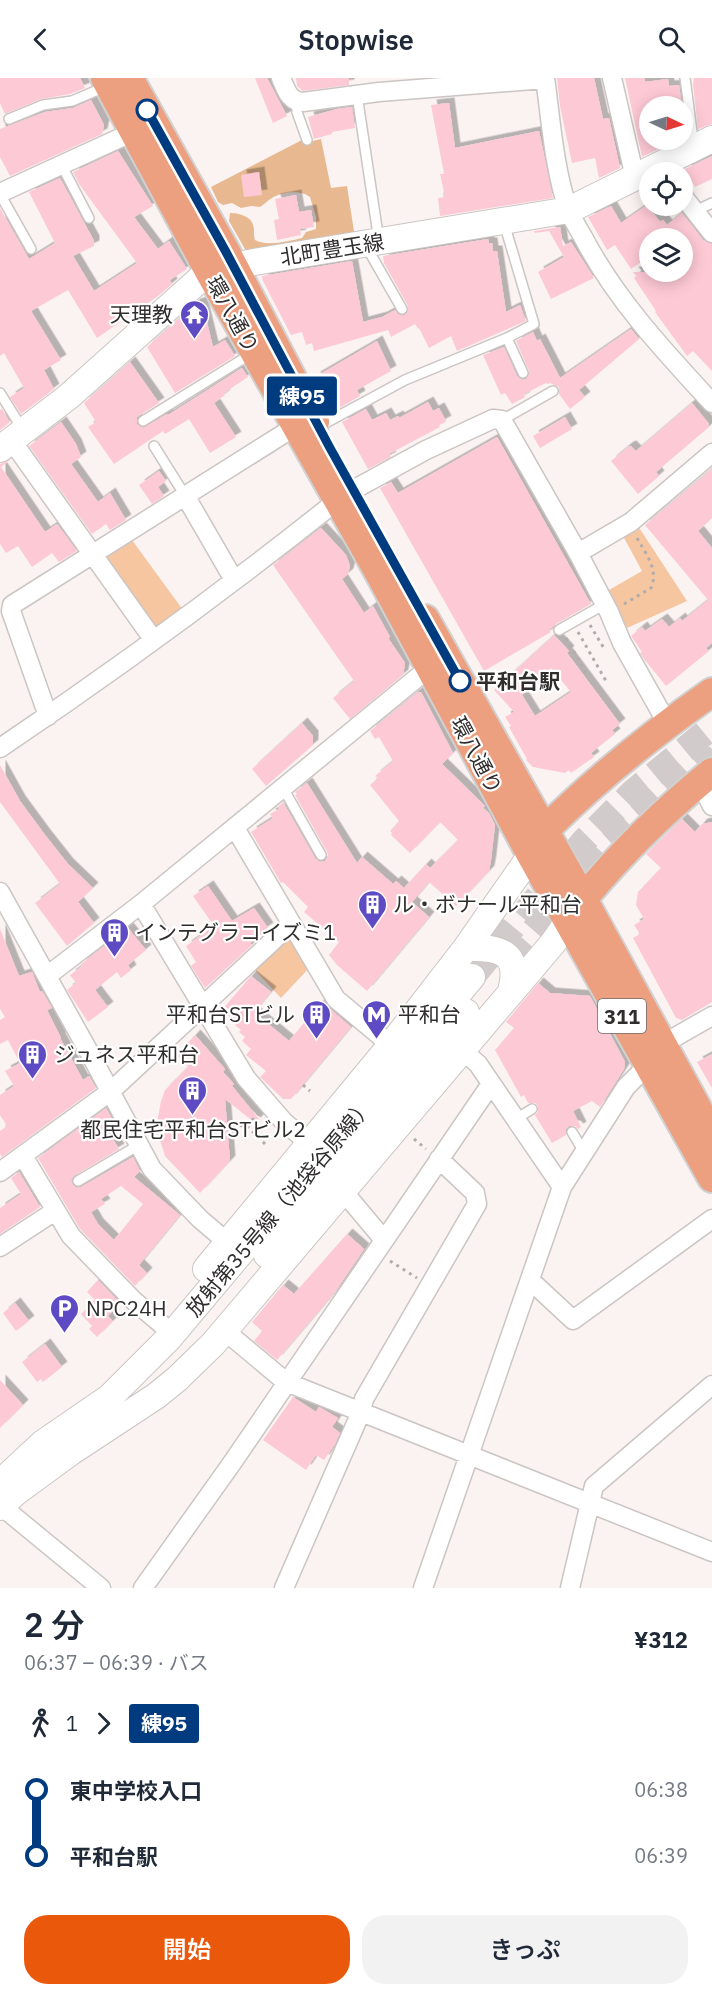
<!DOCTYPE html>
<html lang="ja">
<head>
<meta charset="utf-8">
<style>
  :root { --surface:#fff; --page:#f2f2f3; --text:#1f2937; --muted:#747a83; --accent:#ea580c }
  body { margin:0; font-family:"IBM Plex Sans","Noto Sans JP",sans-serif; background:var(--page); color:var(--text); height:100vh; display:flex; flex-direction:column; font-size:22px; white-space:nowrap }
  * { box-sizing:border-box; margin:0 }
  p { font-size:20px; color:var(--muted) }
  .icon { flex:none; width:33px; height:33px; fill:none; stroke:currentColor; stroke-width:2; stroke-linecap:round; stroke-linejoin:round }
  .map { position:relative; height:1510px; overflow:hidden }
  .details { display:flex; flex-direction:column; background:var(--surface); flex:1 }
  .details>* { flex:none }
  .badge { padding:0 12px; border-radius:4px; font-size:21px; line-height:39px }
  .needle { width:39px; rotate:94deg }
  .tools { position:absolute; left:639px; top:18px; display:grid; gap:12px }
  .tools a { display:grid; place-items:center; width:54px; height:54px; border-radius:50%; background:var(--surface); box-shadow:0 3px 15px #0003; font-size:30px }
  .map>.badge { position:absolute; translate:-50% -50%; box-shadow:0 0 0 3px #fff }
  .legs { display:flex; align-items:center; gap:9px; height:66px; padding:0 24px; font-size:20px }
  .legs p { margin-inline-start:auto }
  .overview { display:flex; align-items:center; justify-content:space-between; height:102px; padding:0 24px }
  h1 { font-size:33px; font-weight:600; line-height:45px }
  .action { display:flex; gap:12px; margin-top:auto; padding:12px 24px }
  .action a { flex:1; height:69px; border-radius:24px; background:var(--accent); color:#fff; font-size:24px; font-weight:600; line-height:69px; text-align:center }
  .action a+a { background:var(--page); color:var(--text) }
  ul { padding:0 24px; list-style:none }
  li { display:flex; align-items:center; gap:21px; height:66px; font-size:22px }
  li i { display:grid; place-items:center; width:9px; height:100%; margin:0 8px; background:currentColor }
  li i::after { content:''; width:15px; height:15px; margin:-8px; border:4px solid; border-radius:50%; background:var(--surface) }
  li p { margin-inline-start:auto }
  li:first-child i { background:linear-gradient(#0000 50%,currentColor 0) }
  li:last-child i { background:linear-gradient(currentColor 50%,#0000 0) }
  header { display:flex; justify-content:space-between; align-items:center; height:78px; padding:0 24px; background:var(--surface); font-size:27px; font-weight:600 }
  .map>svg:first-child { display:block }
  .green { fill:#f5c69f }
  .forest { fill:#e8b991 }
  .building { fill:#fdc9d5; fill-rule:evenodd; filter:url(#shadow) }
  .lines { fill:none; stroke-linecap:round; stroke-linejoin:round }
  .secondary-tunnel { stroke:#d2cbcb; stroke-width:26; stroke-dasharray:26 13; stroke-linecap:butt }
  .lane-casing { stroke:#cbc5c4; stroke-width:12 }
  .street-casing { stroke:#cbc5c4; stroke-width:21 }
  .secondary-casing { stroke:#cbc5c4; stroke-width:28 }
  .primary-casing { stroke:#d1d1d1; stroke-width:32 }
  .path { stroke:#b2acac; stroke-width:3; stroke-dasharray:3 4.5; stroke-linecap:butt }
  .lane { stroke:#fff; stroke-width:9 }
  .street { stroke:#fff; stroke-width:18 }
  .secondary { stroke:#fff; stroke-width:26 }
  .primary { stroke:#eca07f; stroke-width:28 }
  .line-1-casing { stroke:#fff; stroke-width:14 }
  .line-1 { stroke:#003b80; stroke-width:9 }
  .stop-1-dot { fill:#fff; stroke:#003b80; stroke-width:3 }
  .labels { text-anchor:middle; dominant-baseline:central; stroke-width:4.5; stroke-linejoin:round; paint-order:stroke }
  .shield { fill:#fff; stroke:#6e6c6c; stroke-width:1.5 }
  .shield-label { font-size:20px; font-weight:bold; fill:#302d2d }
  .street-label { font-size:21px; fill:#302d2d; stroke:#fff }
  .poi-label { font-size:21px; fill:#302d2d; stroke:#fff; text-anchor:start }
  .stop-label { font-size:21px; font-weight:bold; fill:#302d2d; stroke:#fff; text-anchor:start }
</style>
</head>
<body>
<header><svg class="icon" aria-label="back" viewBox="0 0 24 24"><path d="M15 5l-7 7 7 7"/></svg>Stopwise<svg class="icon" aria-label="search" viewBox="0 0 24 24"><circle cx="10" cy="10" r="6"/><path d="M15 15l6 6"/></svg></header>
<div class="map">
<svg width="712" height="1510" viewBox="0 0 712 1510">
  <defs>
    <filter id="shadow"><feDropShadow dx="5.5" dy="-5.5" stdDeviation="0" flood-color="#0004"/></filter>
  </defs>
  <rect width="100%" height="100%" fill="#faf3f2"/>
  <path class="green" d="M638,448l49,75 -60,27 -18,-38 33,-19 -19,-35z
    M132,462l51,70 -27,18 -6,-2 -45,-64 2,-8z
    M288,854l23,34 -30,32 -29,-31z"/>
  <path class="forest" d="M321,61l10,49 16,-2 8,52 -105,20 -21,-37 1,-8c8,0 21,3 23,12 2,5 0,10 2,15 12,7 34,1 47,-2l4,-6 10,-3v-12l-6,-20c-9,-8 -29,-5 -38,1 -4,2 -7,6 -12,9l-9,-1 -10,2 -9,-5 -9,2 -5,-3 -7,-15 91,-47 2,3z"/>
  <path class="building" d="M0,0h80l5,10 -15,6 -29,5 -36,15 -5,-11z
    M255,0h12l20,38 -14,7z
    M296,0h53v7l-46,6 -6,-5z
    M557,0h37l9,41 6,-1 11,50 -21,10 -4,-20 -23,5 -12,-57z
    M625,0h20v4l23,-3 1,7 10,-1 3,21h-32v34h27l-35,17z
    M694,0h18v46l-14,5 -5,-45z
    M91,22l13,25 -2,9 -92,42 -10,-19v-28l45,-17 28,-4z
    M449,25l6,45 84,-17 14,67 -113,18 -2,-18 7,-1 -5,-23h4l-13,-69z
    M352,29l3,21 -23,4v2l-18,5 -6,-22 29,-8z
    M118,73l35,55 -19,11 24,32 11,-8 18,28 -17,11 2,4 -14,12 -61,42 -29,-48 -37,21 30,49 -17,10 10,19 -33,25 -11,-17 14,-9 -20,-35 -4,3v-148l29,51 26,-16 -26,-51 31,-14 34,63v5l-21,10 21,35 43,-28 -58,-79 -6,-12z
    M712,78v23l-17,8 -10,-18z
    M259,94l3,23 -18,2 -3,-22z
    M296,117l3,17 12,-2 3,17 -14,2 1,6 -24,5 -3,-20 5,-1 -4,-20z
    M647,127l13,17 3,-2 4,5 15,-12 21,27 9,4v127l-19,-20 -6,5 -32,-44 1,-1 -22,-33 2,-2 -3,-4h49v-34h-32v18l-19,13 -16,-24 -8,5 -19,-33 23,-11 10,17z
    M560,149l3,19 8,-4 23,36 -43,21 -13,-27 26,-15 -15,-26 -14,2 -1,-2z
    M488,161l1,4h3l1,8h4l9,61 14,-7 6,16 -69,30 -6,-15 -22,12 -10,-20 -1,1 -3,-5 -24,13 -3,-7 -74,21 -2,-8 -6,2 -4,-13 -11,3 -28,-54 -1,-5 90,-15 11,61 19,-5 13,-7 3,4 5,2 4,-3 1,-7 -24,-43 -1,-7z
    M202,224l11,45 12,-7 10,16 -60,37 -28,-46 48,-43z
    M631,251l8,10 -60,51 6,7 -15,12 -11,-15v-7l-9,-4 -3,1 -1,-1 -22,11 1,3 -13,7 -7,-11 -4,2 -18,-40 21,-8 13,29 5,4 4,-1 3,-8 -13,-30 17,-9 4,9 3,-2 20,39z
    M377,263l14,30 -34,19 3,6 -24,14 -3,-6 -3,2 -15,-29z
    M130,284l29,41 -22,14v7l6,4 24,-14 1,1 74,-47 6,9 -24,16 1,2 -11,8 22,34 -26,16 -21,-34 -24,15 -2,-3 -49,33 -26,-37 8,-5 -12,-19z
    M428,324l5,9 6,-3 7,13 -7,4 1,2 -51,27 2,3 -23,12 -26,-47 24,-13 6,11 14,-7 4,7 8,-4 1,2z
    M692,325l17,21 -1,1 1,2 -53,45 3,4 -21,18 -27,-33 17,-14 3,-1 5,5z
    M2,331l8,13 -10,8v-20z
    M565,339l7,12 -32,19 -7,-12z
    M61,344l15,22 5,13 -10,7 27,38 12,-9 16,27 -16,10 -4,-6 -14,10 -63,-88z
    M497,359l94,167 -35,20 -7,6 2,2 -67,39 -104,-183 11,-6 7,11z
    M11,381l-10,8 44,65 12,-8 20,27 -18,11 -7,-9 -20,14 -14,-21 -12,7 -6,-9v-80z
    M712,391v49l-14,13 14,17v95l-6,5 3,3 -43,35 -22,-27 -4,-6 2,-1 -11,-16 11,-9 3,4 17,-12 7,8 11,-9 2,3 26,-21 -63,-75z
    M159,393l7,10 -8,6 6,9 -12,8 -13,-19z
    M321,450l25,27 4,11 -2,8 -6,5 22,34 9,-7 17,31 -2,1 17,25 -2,12 -53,44 -17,-21 21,-17 -81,-116z
    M554,557l15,16 -2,2 53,71 -8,6 3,4 -24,19 3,4 -23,16 -2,-3 -4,3 -32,-6 -7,-7 1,-1 -18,-32 2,-1 -6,-9 9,-5 -20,-22zM551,590l20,24 -36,24 -13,-21z
    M418,614h3l32,61 -11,11 43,42 -2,2 6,5 6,12 -4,35 -2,11 -33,35 -27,-24 -17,20 17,15 -62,74 -30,-26 -8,-10 10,-13 -35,-30 4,-5 -25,-25 -2,1 -30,-51 22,-14 -3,-4 9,-5 -1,-2 5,-5 32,56 5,4 5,-1 3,-5 -1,-4 -32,-57 2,-1 -2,-2 12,-9 50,80 5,-6 31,27 3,-3 8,7 22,-24 4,4 28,-28 -18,-18 -30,31 -19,-18 1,-2 -2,-2 9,-10 -29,-36 8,-7 -3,-2 18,-15 -14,-24 -4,2 -5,-8z
    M302,645l11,13v9l-47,41 -14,-17z
    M0,687l20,36 25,34 23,29 25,24 -15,14 16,21 -27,23 -32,-43 25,-19 -60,-82z
    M682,741l13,13 7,-8 10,-2v180l-30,18 -6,-2 -43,-80 7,-4 -6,-9 10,-6 -8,-14 2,-13 23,-24 -15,-14z
    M208,808l24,35 22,-13 14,20 -9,6 1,2 -10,7 2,2 -47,43 -14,-22 5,-4 -10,-16 28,-20 -21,-30z
    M128,850l18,22 -18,15 3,5 -10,8 -4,-6 -22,18 13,17 -20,15 -21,-32 9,-7 -6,-8 12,-9 -1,-2z
    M0,851l19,47 13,-4 8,20 2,-1 10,17 -5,2 14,28h-1l23,42 6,-4 7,12 -94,69 -2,-3v-23l7,-5 -7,-11v-20l14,-9 -9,-15 15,-8 -12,-23 -8,4v-24l5,-3 -5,-8z
    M251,898l20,16 -17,20 35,29 34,-41 6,8 22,19 -60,72h-8l-23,-22 6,-6 -20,-16 5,-6 -9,-8 3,-4 -6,-5 2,-2 -6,-5 2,-2 -15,-13z
    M538,905l12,10 40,3 35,66 -1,7 -24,38 -8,-6 -19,10 8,16 -3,2 -3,-3h-6l-3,3v6l-14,8 -17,-28 3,-3v-6l-3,-3h-7l-4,-8 -3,2 -26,-47 19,-22 -8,-6z
    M195,957l30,34 -2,3 11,12 -2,2 27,33 -4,4 -30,-24 5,62 -30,32 -35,-37 -7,-22 -1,-11 4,-22 4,-11 23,-23 -11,-12z
    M712,976v34l-15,-26z
    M106,1030l10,18 -8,5 11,18 -45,27 -3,4 2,5 4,3 4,-1 52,-30 7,14 -6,6 46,38 -41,50 8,8 -12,13 -55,-57 -42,-71zM121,1108l22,18 -29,36 -16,-16 -7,-12 14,-8 -4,-5z
    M19,1094l21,35 -40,27v-26l21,-14 -10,-16z
    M347,1156l17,15 -29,43 -58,68 -23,-19 8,-10 -10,-9 31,-37 11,9z
    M98,1202l22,23 -12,13 5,5 -16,16 -8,-8 3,-3 -11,-12 14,-14 -8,-8z
    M15,1225l14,18 -13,10 -13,-18z
    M45,1266l17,23 -19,15 -2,-3 -4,3 -15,-20z
    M0,1302l23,25 -23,23z
    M293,1319l23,15 3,-5 19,11 -6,9 8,6 -5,11 -11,16 -8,-5 -10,15 -43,-30z"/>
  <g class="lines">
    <path class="secondary-tunnel" d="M508,882l98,-113 106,-98
      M472,899l111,-135 50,-50 79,-65"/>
    <defs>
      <path id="lane" d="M685,0l9,69
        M357,17l22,146
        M297,24v10l10,28
        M9,41l34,-14 29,-4 33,-14
        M61,86l28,54
        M0,116l31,55
        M695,133l17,-8
        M366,168l36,63
        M507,260l16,35
        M0,315l23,37
        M502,342l51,-29
        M143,343l108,-67
        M320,348l85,-46 102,-42 27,-14 -30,-101
        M154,368l32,51
        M559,552l46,-26
        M283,710l38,67
        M516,1041l16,-10
        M572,1054l12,20
        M78,1103l61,-36"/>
      <path id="street" d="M281,0c5,11 8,24 22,24l76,-10 166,-13
        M545,0c6,43 9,90 23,131 4,10 10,19 15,28 33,63 82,115 129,166
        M612,0l23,100
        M0,115l133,-61
        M682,117l30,38
        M12,363l141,198
        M353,412l73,-40 67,-31 9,1 76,133 31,59 13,31 45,80
        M186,419l48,83
        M578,475l53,-31 81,-69
        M48,638l-37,-105 1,-6 284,-179
        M0,670c116,-78 229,-161 338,-248
        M700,704l12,24
        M235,750l101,171 55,46
        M0,814l89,160 63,117 48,50 27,23
        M141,826l105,174 38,44 25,21
        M47,898l94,-72 288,-236
        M663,966l49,-28
        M461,971l17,15 84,123
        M23,1078l48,80 62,64 40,34
        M0,1094l111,-81 180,-167
        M343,1113l41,49
        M0,1169l55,-36
        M530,1202l43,40 139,-101
        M225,1253l61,51 426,170
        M0,1427l101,83
        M143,1510l89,-125 259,-379
        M284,1510l77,-176 3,-13 113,-195 -2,-11 -36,-34
        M423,1510l139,-401 64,-100 23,-23
        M570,1510l24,-102 118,-101"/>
      <path id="secondary" d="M0,371l68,-52 131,-117 11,-7 38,-10 321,-53 143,-71
        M466,870c34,-1 55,4 45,43
        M267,1177l199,-243
        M206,1191l185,-224 75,-97 65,-93 9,-16
        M0,1405l43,-40 67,-46 60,-60 302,-360
        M0,1429l15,-14 56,-41 85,-56 21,-17 36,-35 340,-401 25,-36"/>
      <path id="primary" d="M105,0l105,195 169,300 152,282 181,323
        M129,0l97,174 89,170
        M425,541l158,280 129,236
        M544,753c52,-52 108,-97 168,-139
        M583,821c39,-47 82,-89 129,-127"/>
    </defs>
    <use href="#lane" class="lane-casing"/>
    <use href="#street" class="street-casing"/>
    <use href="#secondary" class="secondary-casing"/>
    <use href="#primary" class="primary-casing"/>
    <path class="path" d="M624,526l27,-16c8,-18 -5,-34 -14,-50
      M590,547l15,25
      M578,554l28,49
      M566,560l22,38
      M303,1007l7,6
      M232,1047l15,1 11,-12
      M247,1048l18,18
      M414,1061l12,10
      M390,1183l27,17"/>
    <use href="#lane" class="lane"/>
    <use href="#street" class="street"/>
    <use href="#secondary" class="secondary"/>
    <use href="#primary" class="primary"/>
  </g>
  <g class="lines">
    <defs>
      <path id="line-1" d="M147,32l79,142 104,196 130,233"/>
    </defs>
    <use href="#line-1" class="line-1-casing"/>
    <use href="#line-1" class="line-1"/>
  </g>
  <defs>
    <symbol id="temple-pin" viewBox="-11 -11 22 30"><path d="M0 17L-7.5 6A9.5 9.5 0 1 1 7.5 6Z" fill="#5e4bc3" stroke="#fff"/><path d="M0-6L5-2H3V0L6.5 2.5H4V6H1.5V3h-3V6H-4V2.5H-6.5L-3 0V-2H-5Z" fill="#fff"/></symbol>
    <symbol id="building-pin" viewBox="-11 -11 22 30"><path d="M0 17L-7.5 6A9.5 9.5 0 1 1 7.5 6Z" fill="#5e4bc3" stroke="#fff"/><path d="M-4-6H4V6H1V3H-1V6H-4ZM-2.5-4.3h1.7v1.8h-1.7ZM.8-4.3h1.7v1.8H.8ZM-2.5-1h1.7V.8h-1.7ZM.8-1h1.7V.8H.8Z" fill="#fff"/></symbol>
    <symbol id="metro-pin" viewBox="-11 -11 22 30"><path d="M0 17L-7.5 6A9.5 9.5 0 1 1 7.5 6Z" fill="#5e4bc3" stroke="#fff"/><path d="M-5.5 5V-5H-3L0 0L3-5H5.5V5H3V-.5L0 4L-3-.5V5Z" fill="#fff"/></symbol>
    <symbol id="parking-pin" viewBox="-11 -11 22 30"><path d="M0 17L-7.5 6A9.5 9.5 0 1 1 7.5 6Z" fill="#5e4bc3" stroke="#fff"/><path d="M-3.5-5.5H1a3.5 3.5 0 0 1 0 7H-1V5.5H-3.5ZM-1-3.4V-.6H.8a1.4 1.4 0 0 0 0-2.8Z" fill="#fff"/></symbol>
  </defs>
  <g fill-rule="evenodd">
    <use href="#temple-pin" x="178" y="220" width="33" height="45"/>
    <use href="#building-pin" x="356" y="810" width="33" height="45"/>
    <use href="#building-pin" x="98" y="838" width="33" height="45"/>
    <use href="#building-pin" x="300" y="920" width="33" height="45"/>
    <use href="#metro-pin" x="360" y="920" width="33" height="45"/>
    <use href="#building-pin" x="16" y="960" width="33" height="45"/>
    <use href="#building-pin" x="176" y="996" width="33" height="45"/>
    <use href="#parking-pin" x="48" y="1214" width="33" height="45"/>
  </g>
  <g class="stop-1-dot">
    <circle cx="147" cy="32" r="10"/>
    <circle cx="460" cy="603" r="10"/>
  </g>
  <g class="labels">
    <rect class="shield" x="598" y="921" width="48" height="34" rx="4.5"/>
    <g class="shield-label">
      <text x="622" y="938">311</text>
    </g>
    <g class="street-label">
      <text transform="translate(332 171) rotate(-9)">北町豊玉線</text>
      <text transform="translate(233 236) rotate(61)">環八通り</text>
      <text transform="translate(477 677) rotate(62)">環八通り</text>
      <text transform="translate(279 1129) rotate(-50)">放射第35号線（池袋谷原線）</text>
    </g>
    <g class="poi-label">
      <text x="173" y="236" text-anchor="end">天理教</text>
      <text x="393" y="826">ル・ボナール平和台</text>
      <text x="135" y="854">インテグラコイズミ1</text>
      <text x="295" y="936" text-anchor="end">平和台STビル</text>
      <text x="398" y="936">平和台</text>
      <text x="54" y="976">ジュネス平和台</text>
      <text x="193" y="1051" text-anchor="middle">都民住宅平和台STビル2</text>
      <text x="86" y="1230">NPC24H</text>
    </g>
    <g class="stop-label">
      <text x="476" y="603">平和台駅</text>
    </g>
  </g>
</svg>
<div class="tools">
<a><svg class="needle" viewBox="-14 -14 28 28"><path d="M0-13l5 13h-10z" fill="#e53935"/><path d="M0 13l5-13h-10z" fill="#747a83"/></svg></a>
<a><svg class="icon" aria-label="locate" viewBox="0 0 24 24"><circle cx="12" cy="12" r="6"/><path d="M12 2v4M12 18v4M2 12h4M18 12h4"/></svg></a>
<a><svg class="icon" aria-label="layers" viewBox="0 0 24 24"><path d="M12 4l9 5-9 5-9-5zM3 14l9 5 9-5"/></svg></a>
</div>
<b class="badge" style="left:302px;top:318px;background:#003b80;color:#fff">練95</b>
</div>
<section class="details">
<div class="overview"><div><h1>2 分</h1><p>06:37 – 06:39 · バス</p></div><b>¥312</b></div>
<div class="legs"><svg class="icon" aria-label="walk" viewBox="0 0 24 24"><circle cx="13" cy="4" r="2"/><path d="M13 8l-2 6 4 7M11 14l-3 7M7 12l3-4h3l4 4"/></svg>1<svg class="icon" aria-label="forward" viewBox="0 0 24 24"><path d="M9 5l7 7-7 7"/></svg><b class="badge" style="background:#003b80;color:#fff">練95</b></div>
<ul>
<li><i style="color:#003b80"></i><b>東中学校入口</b><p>06:38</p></li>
<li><i style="color:#003b80"></i><b>平和台駅</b><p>06:39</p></li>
</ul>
<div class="action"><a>開始</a><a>きっぷ</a></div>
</section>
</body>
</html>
